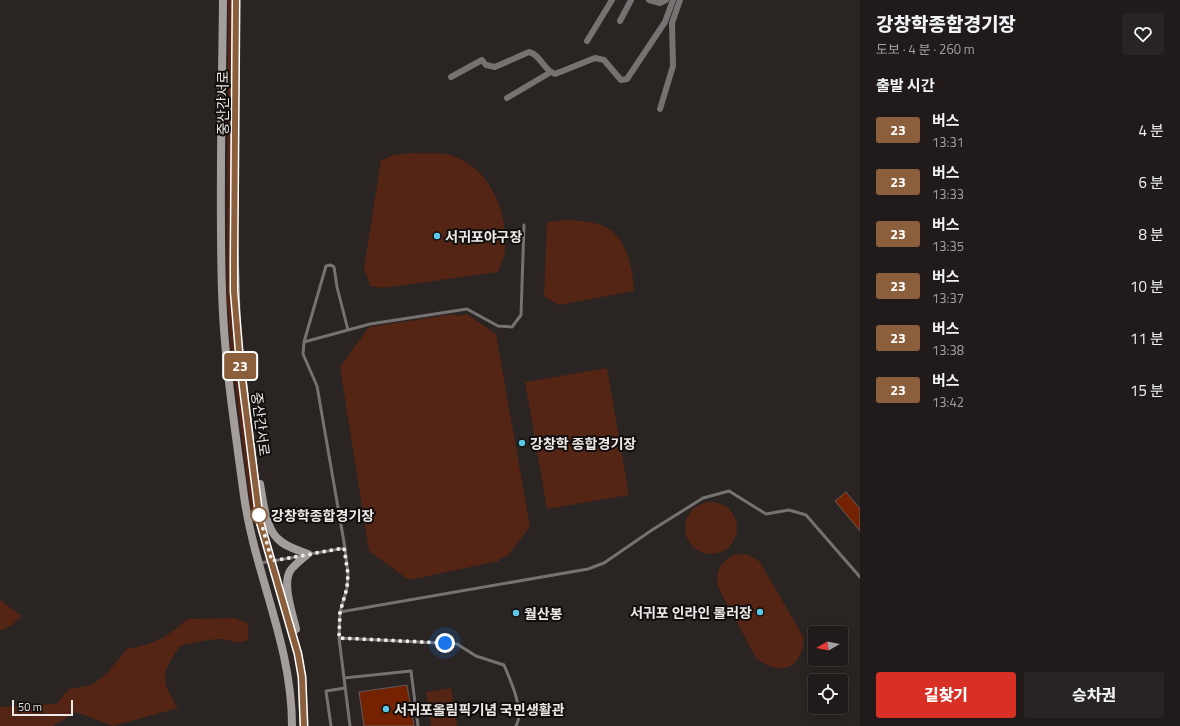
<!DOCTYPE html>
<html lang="ko">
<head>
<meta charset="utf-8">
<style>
  :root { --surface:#201b1a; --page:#282423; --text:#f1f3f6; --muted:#a2a1a2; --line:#3d3939; --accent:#d93025 }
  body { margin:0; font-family:"Titillium Web","Noto Sans KR",sans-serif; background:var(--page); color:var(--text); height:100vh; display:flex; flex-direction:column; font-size:15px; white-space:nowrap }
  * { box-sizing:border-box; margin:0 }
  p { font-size:13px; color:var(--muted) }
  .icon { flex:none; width:22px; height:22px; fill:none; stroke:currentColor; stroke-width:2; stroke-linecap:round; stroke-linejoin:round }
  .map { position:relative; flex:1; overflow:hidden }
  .details { display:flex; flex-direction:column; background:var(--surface); width:320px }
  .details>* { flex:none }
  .badge { padding:0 8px; border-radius:3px; font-size:14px; line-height:26px }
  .needle { width:26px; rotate:261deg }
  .buttons { position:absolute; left:808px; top:626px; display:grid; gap:8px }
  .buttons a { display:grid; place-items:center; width:40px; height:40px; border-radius:4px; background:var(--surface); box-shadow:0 2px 10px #0003,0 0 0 1px var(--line); font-size:20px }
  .scale { position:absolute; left:12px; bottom:10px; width:61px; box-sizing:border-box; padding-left:4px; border:2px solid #ede9e7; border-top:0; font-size:11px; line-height:14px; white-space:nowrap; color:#ede9e7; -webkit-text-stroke:3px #110e0d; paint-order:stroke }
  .you { position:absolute; width:20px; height:20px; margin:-10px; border:3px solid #fff; border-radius:50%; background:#1a73e8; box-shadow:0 0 0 6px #1a73e833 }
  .map>.badge { position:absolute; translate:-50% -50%; box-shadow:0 0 0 2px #fff }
  h2 { padding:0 16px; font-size:15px; line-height:36px }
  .round { display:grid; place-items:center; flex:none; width:42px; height:42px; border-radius:4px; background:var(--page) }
  .headline { display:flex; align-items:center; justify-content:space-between; height:68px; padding:0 16px }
  h1 { font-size:19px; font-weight:800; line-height:30px }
  .button { display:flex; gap:8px; margin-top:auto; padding:8px 16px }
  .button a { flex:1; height:46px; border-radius:4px; background:var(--accent); color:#fff; font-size:16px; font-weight:800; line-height:46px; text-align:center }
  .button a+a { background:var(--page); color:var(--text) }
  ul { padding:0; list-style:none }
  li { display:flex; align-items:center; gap:12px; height:52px; padding:0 16px }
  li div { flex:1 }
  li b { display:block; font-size:15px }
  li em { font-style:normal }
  li .badge { min-width:44px; font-weight:700; text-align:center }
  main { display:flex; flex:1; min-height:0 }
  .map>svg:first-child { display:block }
  .green { fill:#542414 }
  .building { fill:#752201; stroke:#625b58 }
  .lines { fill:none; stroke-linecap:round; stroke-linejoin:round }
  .lane { stroke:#757271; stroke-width:3 }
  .street { stroke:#757271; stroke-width:6 }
  .secondary { stroke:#a39e9c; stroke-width:8 }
  .line-casing { stroke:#fff; stroke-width:9 }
  .line { stroke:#8b5e3c; stroke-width:6 }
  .walk { stroke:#ede9e7; stroke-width:4; stroke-dasharray:0 7.2 }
  .poi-dot { fill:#5ac8e6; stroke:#110e0d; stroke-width:1.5 }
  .stop-dot { fill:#fff; stroke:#8b5e3c; stroke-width:2 }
  .labels { text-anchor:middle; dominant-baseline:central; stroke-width:4; stroke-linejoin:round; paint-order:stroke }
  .street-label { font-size:14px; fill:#ede9e7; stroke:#110e0d }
  .poi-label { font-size:14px; font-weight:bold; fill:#ede9e7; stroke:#110e0d; text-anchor:start }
  .stop-label { font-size:14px; font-weight:bold; fill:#ede9e7; stroke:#110e0d; text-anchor:start }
</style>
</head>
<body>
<main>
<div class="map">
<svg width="860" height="726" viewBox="0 0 860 726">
  <rect width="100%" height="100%" fill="#2a2422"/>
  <path class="green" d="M228,0h4l-1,300 3,46 21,174h-3l-21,-172 -4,-47z
    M411,153c11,1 31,-1 40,2 40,13 57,57 54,96 -1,7 -5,14 -7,21l-115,16 -13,-2 -6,-18 17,-108 13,-5z
    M566,220c13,1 28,1 40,7 21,11 27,43 28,64l-76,14 -14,-9 3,-74z
    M455,314l1,2 11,-2 29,20 34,193 -23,29 -8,3v2l-90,19 -40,-29 -29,-184 29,-40z
    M607,368l22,127 -82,14 -22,-127z
    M685 528a26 26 0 1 1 52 0a26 26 0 1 1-52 0Z
    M737,554l12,1 11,7 44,76c-2,32 -24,39 -48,20l-38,-71c-3,-18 3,-26 19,-33z
    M0,600l22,16 -10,9 -12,6z
    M234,618l14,5v17c-10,5 -17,0 -27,-1 -14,0 -28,4 -41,7 -19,28 -20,34 -2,62l-65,18 -37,-14 -23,14h-53v-19l56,-3 13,-15 23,-4 15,-12 20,-24c27,-5 40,-11 60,-30z
    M451,688l6,38h-26l-5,-34z"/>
  <path class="building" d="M846,492l14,17v22l-25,-30z
    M407,685l7,41h-50l-5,-34z"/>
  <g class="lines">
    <path class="lane" d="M304,342l44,-12
      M345,548l-28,-162 -14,-32 1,-12 22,-76 5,-1 3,2 3,20 11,43 22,-6 97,-15 31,17 14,1 9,-12 3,-90
      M310,554l35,-6 3,26 -1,14 -7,24 -1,26 11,88
      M260,563l42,-7
      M340,612l248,-43 16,-6 48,-33 51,-32 26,-7 37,23 23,-4 17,5 54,62
      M339,638l118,6 19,12 28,9c6,15 21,45 12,61
      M344,678l67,-7 7,55
      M331,726l-5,-35 19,-3"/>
    <path class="street" d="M649,0l11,3 6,-3
      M620,21l11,-21
      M587,41l25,-41
      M451,77l31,-17 4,5 9,2 34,-15c12,3 14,18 26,22l40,-16 9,2 17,20 6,-1 38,-57 8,-22
      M507,98l44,-26
      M660,109l13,-43 -1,-43 8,-23"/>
    <path class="secondary" d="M223,0c-1,97 -4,194 -1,291 2,69 13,137 22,205 11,79 48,148 48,230
      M236,0l-2,231 3,101 23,190 38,132 4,23 2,49
      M260,484c3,16 5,42 17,54 8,9 21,12 31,16 -6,5 -14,11 -18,17 -8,14 3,44 6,58"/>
  </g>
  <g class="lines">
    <defs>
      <path id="line" d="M236,0l-2,258v33l6,72 20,159 38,132 4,23 2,49"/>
    </defs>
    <use href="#line" class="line-casing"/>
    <use href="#line" class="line"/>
    <path class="walk" d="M259,515l13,46 72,-13 4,26 -1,14 -7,24 -1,26 106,5"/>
  </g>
  <g class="poi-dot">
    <circle cx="437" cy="236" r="4"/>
    <circle cx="522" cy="443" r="4"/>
    <circle cx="760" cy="612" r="4"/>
    <circle cx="516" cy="613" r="4"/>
    <circle cx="386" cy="709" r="4"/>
  </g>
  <circle class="stop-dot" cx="259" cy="515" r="8"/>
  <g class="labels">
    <g class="street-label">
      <text transform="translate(222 103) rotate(-90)">중산간서로</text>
      <text transform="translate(261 424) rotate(83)">중산간서로</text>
    </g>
    <g class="poi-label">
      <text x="445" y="236">서귀포야구장</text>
      <text x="530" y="443">강창학 종합경기장</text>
      <text x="752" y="612" text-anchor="end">서귀포 인라인 롤러장</text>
      <text x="524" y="613">월산봉</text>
      <text x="394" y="709">서귀포올림픽기념 국민생활관</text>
    </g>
    <g class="stop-label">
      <text x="271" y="515">강창학종합경기장</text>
    </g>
  </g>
</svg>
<div class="buttons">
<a><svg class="needle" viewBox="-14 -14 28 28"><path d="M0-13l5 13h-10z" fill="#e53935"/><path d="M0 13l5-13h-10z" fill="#a2a1a2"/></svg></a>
<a><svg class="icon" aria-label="locate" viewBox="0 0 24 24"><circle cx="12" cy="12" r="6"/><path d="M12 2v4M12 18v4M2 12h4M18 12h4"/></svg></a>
</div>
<div class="scale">50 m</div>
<div class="you" style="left:445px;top:643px"></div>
<b class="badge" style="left:240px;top:366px;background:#8b5e3c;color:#fff">23</b>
</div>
<section class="details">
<div class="headline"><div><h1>강창학종합경기장</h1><p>도보 · 4 분 · 260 m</p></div><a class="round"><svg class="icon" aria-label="heart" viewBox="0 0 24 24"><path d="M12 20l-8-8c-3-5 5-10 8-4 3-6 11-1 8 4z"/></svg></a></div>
<h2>출발 시간</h2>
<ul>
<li><span class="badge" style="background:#8b5e3c;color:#fff">23</span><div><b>버스</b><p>13:31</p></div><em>4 분</em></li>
<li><span class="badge" style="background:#8b5e3c;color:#fff">23</span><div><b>버스</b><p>13:33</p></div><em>6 분</em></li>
<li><span class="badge" style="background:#8b5e3c;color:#fff">23</span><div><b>버스</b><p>13:35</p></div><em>8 분</em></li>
<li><span class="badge" style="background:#8b5e3c;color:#fff">23</span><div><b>버스</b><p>13:37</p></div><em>10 분</em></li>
<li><span class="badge" style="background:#8b5e3c;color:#fff">23</span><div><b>버스</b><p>13:38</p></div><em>11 분</em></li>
<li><span class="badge" style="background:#8b5e3c;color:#fff">23</span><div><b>버스</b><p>13:42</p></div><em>15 분</em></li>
</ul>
<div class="button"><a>길찾기</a><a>승차권</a></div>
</section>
</main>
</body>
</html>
